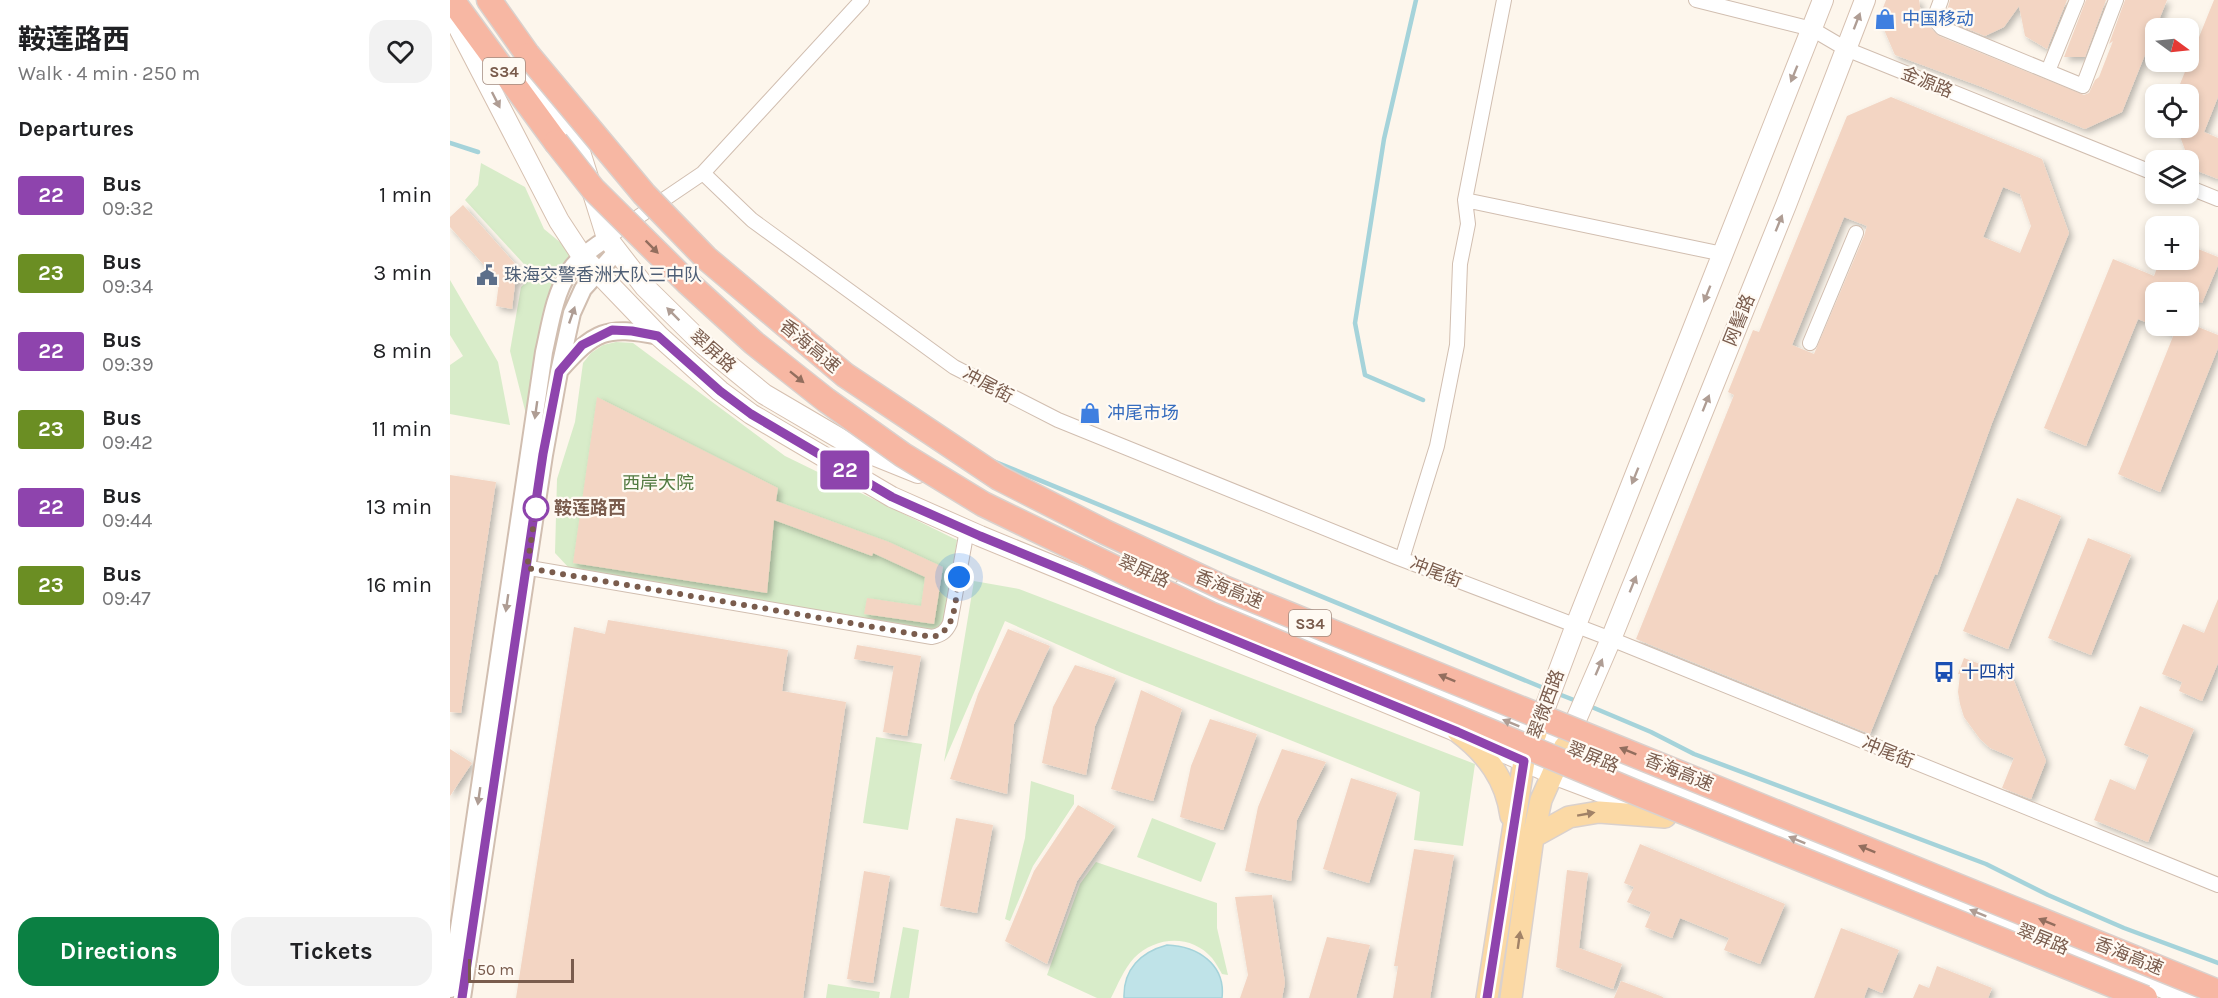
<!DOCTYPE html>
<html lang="en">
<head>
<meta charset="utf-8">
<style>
  :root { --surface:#fff; --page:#f2f2f2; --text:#202124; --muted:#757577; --accent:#0b8043 }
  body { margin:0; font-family:Karla,"Noto Sans SC",sans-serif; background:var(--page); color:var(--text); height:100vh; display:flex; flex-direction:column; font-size:22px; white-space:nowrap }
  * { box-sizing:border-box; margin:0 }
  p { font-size:20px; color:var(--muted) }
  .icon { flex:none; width:33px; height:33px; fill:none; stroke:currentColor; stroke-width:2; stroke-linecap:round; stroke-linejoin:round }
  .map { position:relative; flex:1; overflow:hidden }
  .side { display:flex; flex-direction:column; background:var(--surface); width:450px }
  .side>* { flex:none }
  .badge { padding:0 12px; border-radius:4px; font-size:21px; line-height:39px }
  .needle { width:39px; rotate:105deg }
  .tools { position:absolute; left:1695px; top:18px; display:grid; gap:12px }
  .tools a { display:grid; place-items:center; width:54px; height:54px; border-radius:12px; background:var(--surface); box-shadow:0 3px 9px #0003; font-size:30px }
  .scale { position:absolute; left:18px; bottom:15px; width:106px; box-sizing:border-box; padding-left:6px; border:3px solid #7a5c4d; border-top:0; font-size:16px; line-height:21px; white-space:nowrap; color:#7a5c4d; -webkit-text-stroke:4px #fffaf3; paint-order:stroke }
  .you { position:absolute; width:30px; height:30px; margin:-15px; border:4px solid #fff; border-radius:50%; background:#1a73e8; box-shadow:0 0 0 9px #1a73e833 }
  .map>.badge { position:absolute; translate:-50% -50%; box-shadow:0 0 0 3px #fff }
  h2 { padding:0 18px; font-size:22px; line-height:54px }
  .round { display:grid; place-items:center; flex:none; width:63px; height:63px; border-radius:18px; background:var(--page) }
  .headline { display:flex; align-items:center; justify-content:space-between; height:102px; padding:0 18px }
  h1 { font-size:28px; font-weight:700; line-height:45px }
  .button { display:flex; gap:12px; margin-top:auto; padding:12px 18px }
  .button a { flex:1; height:69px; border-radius:18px; background:var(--accent); color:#fff; font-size:24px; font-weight:700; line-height:69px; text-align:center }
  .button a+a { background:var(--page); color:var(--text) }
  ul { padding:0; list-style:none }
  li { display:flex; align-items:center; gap:18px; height:78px; padding:0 18px }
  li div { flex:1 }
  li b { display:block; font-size:22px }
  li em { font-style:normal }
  li .badge { min-width:66px; font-weight:700; text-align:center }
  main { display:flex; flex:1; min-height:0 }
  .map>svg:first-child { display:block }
  .green { fill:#d8ecc9 }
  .water { fill:#bfe3e8; stroke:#a5d3da; stroke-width:1.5 }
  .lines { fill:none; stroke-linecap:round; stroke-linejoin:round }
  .stream { stroke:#a5d3da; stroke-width:4.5 }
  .building { fill:#f3d5c3; fill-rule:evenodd; filter:url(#shadow) }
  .minor-casing { stroke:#d1beb0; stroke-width:16 }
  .tertiary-casing { stroke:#d1beb0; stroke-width:20 }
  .secondary-casing { stroke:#d6c0b0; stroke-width:22 }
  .primary-casing { stroke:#dad1cd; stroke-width:24 }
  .motorway-casing { stroke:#dad1cd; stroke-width:27 }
  .minor { stroke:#fff; stroke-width:14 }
  .tertiary { stroke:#fff; stroke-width:16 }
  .secondary { stroke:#fff; stroke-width:20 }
  .primary { stroke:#fbd9a5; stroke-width:21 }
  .motorway { stroke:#f7b7a3; stroke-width:24 }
  .motorway-bridge-casing { stroke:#dad1cd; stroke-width:27; stroke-linecap:butt }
  .motorway-bridge { stroke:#f7b7a3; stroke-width:24 }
  .oneway { fill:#af9d94 }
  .oneway2 { fill:#936e5e }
  .oneway3 { fill:#a18267 }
  .line-casing { stroke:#fff; stroke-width:14 }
  .line { stroke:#8e44ad; stroke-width:9 }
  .walk { stroke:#7a5c4d; stroke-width:6; stroke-dasharray:0 10.8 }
  .stop-dot { fill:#fff; stroke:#8e44ad; stroke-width:3 }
  .labels { text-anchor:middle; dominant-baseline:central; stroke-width:4.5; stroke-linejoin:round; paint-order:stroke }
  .shield { fill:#fffaf3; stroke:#a28b7f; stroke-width:1.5 }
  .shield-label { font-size:16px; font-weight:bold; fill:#7a5c4d }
  .shop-label { font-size:18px; fill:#366cbe; stroke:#fffaf3; text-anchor:start }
  .street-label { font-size:18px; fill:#7a5c4d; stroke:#fffaf3 }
  .service-label { font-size:18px; fill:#4e5e75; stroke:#fffaf3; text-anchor:start }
  .park-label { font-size:18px; fill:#537a41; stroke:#fffaf3 }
  .stop-label { font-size:18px; font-weight:bold; fill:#7a5c4d; stroke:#fffaf3; text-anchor:start }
  .transit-label { font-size:18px; fill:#164399; stroke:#fffaf3; text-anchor:start }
</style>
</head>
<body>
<main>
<section class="side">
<div class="headline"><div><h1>鞍莲路西</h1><p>Walk · 4 min · 250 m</p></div><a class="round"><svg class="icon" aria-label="heart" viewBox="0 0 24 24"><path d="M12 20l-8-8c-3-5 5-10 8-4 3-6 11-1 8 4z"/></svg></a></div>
<h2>Departures</h2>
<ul>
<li><span class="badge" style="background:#8e44ad;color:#fff">22</span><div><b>Bus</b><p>09:32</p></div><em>1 min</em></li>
<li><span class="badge" style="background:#6b8e23;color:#fff">23</span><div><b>Bus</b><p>09:34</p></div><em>3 min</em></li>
<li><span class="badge" style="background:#8e44ad;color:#fff">22</span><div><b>Bus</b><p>09:39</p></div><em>8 min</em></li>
<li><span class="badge" style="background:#6b8e23;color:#fff">23</span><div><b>Bus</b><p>09:42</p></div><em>11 min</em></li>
<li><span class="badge" style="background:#8e44ad;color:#fff">22</span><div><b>Bus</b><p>09:44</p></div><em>13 min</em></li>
<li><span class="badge" style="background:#6b8e23;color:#fff">23</span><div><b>Bus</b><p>09:47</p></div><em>16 min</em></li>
</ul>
<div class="button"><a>Directions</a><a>Tickets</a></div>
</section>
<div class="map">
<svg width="1768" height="998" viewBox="0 0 1768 998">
  <defs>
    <filter id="shadow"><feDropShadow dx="3.5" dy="3.5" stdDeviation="3" flood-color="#0004"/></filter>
  </defs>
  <rect width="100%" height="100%" fill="#fdf6ec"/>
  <path class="green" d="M31,163l44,24 19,42 39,32 -21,29 -29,152 -23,-91 11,-64 13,-12 -69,-75 13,-15z
    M0,280l48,82 12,63 -60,-11v-49l13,-9 -13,-21z
    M166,342l17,1 152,113 172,84 -15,91 -373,-63 -14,-15 2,-74 18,-57 8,-59 8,-10 12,-8z
    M524,581l45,8 456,175 -12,82 -49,-6 6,-48 -303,-121 -112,-50 -61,141z
    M426,737l46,7 -14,86 -45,-7z
    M581,781l43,14v9l-41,62 -23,55 -5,-2 20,-81z
    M702,818l64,25 -15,39 -64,-25z
    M646,862l121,41v25l11,47 -6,-1c-3,-5 -6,-11 -10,-16 -21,-24 -56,-22 -78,0 -10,11 -16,26 -23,40h-14l-50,-23 33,-91z
    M453,927l16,3 -10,68h-19z
    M378,984l52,8 -1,6h-53z"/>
  <path class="water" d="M717,945c30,1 59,19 55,53h-98c-1,-29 17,-46 43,-53z"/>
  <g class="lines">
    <path class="stream" d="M966,0l-32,139 -29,184 10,52 58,25
      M0,143l28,9
      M543,461l553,228
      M1106,693l23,9
      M1137,705l64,27 43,22 292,110 62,31 76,33 94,35"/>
  </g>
  <path class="building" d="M1436,0h33l3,20 17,16 145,59 5,-2 6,-13 4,-3 14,-36 -4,3 16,-44h42l-45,112 -37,17 -103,-42 -87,-32 -16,-37z
    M1500,0h117l-20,49 -22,-13 -6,-30 -15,21 -19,9 -34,-14 -5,-8z
    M1636,0h20l-21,57h-21z
    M1764,0h4v97l-14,35 14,6v41l-26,-10 -15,-41h11v-34h-12z
    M1441,97l151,62 27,74 -77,190 -55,152 -2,-1 -65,160 -234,-95 98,-244 -6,-3 25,-62 6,2 88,-216zM1553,187l17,7 11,32 -11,27 -37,-16zM1394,217l23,9 -3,10 -50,118 -22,-9z
    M13,205l62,70 -10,9 -3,25 -16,-3 3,-24 -49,-55v-10z
    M1738,245l30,12v8l-16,38 -14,-5v-6h-32v34h32v-3l30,12v13l-58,144 -42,-18 56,-140 -36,-15 -52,127 -42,-18 69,-169 41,17 6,-16h28z
    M147,397l181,91 -2,13 113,41 54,25 -9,57 -70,-10 3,-16 54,8 4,-29 -52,-24 -1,3 -98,-36 -7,73 -194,-30z
    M0,475l46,7 -35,231 -11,-1z
    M1567,498l44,18 -53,133 -45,-18z
    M1638,538l43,17 -40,100 -43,-17z
    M1768,599v64l-16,38 -23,-10 3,-9 -20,-8 21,-50 21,9z
    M158,620l180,30 -6,41 64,11 -43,296h-287l58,-371 31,7z
    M558,629l42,17 -36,78 -7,70 -57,-15 28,-85z
    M407,645l64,11 -14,80 -24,-4 11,-66 -40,-7z
    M1514,658l48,18 34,85 -15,38 -29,-11 12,-30 -24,-10 -10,-9 -16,-22 -4,-13 -2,-12 2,-18h-2z
    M625,665l41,13 -21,48 -9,49 -44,-12 11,-56z
    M691,690l41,19 -29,92 -42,-12z
    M1690,706l54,23 -46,113 -54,-22 16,-41 25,11 14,-35 -25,-10z
    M760,719l47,15 -34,96 -43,-13 11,-51z
    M0,749l22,14 -22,33z
    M832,749l44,13 -29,58 -6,61 -46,-10 13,-64z
    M901,778l46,15 -28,90 -46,-14z
    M628,805l37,21 -38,55 -30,83 -42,-23 29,-70z
    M506,818l37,7 -16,88 -37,-7z
    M1190,844l145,60 -25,60 -36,-14 5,-12 -49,-20 -8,20 -27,-11 6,-15 -24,-10 7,-15 -10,-4z
    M964,849l40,6 -24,143h-37l5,-32h-4z
    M1117,870l21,3 -9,75 43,16 -9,25 -57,-22z
    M414,871l26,5 -17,107 -26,-4z
    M822,895l13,88 -3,15h-42l8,-23 -13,-78z
    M1391,928l58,22 -17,43 -14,-6 -4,11h-50z
    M877,937l43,8 -14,53h-47z
    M1487,966l55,22 -4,10h-75l6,-14 10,4z
    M1171,981l42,16v1h-49z"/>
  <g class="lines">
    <defs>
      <path id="minor" d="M1246,0l116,29 34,20 310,125
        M1491,0l-7,19 8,9 141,58 33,-86
        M1598,71l29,-71
        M253,173l49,47 202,147 104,53 338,137 215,82 607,246
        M1738,187l30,12
        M1015,200l258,54
        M157,238l96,-65 159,-173
        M1360,343l46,-110
        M952,559l35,-113 20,-101 3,-81 8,-40 -3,-24 39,-200
        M68,566l414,71c9,-2 14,-5 18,-14l17,-93"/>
      <path id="tertiary" d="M109,371c36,-40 46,-46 100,-35
        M0,989l94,-637c6,-26 10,-57 25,-80 9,-15 25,-24 38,-34
        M12,998l82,-543 15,-83 13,-59 11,-24 34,-38"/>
      <path id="secondary" d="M0,11l109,210 23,35 77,80 61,55 31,23 141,83 88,39 478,196 95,42 103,39
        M84,77l42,62 31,99 38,49 59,58 60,49 92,54 62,25
        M734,589l1004,409
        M1087,729l39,-104 247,-625
        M1116,743l45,-104 175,-434 79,-205"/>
      <path id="primary" d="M1008,732c29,22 48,47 53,84
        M1083,837l36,-20 30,-5 66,5
        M1037,998l37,-237 12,-28
        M1061,998l22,-161 8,-37 24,-54"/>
      <path id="motorway" d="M2,0l104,142
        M39,0l39,55"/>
    </defs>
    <use href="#minor" class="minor-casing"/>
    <use href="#tertiary" class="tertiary-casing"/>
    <use href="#secondary" class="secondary-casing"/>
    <use href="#primary" class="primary-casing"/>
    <use href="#motorway" class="motorway-casing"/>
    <use href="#minor" class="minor"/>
    <use href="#tertiary" class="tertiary"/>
    <use href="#secondary" class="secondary"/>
    <use href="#primary" class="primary"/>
    <use href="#motorway" class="motorway"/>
    <defs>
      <path id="motorway-bridge" d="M78,55l116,139 62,64 139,117 154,103 106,54 119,56 994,404
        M106,142l37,47 94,93 67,61 72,57 77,55 80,49 227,110 427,179 508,205"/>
    </defs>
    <use href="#motorway-bridge" class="motorway-bridge-casing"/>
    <use href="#motorway-bridge" class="motorway-bridge"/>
  </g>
  <defs><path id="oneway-solid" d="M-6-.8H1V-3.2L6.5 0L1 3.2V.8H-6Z" transform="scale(1.5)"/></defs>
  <g class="oneway">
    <use href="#oneway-solid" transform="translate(1407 21) rotate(-69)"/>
    <use href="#oneway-solid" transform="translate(1344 74) rotate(112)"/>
    <use href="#oneway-solid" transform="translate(46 100) rotate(63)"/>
    <use href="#oneway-solid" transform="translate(1329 223) rotate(-68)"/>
    <use href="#oneway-solid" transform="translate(1257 294) rotate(112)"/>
    <use href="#oneway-solid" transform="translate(223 314) rotate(-135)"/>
    <use href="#oneway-solid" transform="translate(122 315) rotate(-71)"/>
    <use href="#oneway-solid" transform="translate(1256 403) rotate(-68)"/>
    <use href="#oneway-solid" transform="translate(86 410) rotate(98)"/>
    <use href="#oneway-solid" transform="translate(1185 476) rotate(112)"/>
    <use href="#oneway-solid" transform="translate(1183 584) rotate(-68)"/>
    <use href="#oneway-solid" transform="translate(57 603) rotate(98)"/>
    <use href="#oneway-solid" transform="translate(1149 667) rotate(-67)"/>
    <use href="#oneway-solid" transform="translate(1061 723) rotate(-158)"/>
    <use href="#oneway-solid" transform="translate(29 796) rotate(98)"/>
    <use href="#oneway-solid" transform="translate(1347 840) rotate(-158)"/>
    <use href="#oneway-solid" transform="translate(1528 913) rotate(-158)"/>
  </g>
  <g class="oneway2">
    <use href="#oneway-solid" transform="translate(202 247) rotate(45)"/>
    <use href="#oneway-solid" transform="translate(347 377) rotate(39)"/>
    <use href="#oneway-solid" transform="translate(997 678) rotate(-158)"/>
    <use href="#oneway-solid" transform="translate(1178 751) rotate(-158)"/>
    <use href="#oneway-solid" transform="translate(1417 849) rotate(-158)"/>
    <use href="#oneway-solid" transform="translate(1597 922) rotate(-158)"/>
  </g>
  <g class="oneway3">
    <use href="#oneway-solid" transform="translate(1136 814) rotate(-10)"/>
    <use href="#oneway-solid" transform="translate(1069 940) rotate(-82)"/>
  </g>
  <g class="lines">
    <defs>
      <path id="line" d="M12,998l81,-544 16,-82 23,-27 30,-15 20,1 26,5 62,55 31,23 141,83 88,39 478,196 66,29 -37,237"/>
    </defs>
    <use href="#line" class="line-casing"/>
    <use href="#line" class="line"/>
    <path class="walk" d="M86,508l-9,60 405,69c25,-5 23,-39 27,-60"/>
  </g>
  <defs>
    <symbol id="shop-bare" viewBox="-9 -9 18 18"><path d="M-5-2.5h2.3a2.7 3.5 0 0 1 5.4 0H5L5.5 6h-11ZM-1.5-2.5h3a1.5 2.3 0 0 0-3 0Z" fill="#3f7fe0" stroke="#fffaf3" stroke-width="2.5" paint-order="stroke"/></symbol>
    <symbol id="civic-bare" viewBox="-9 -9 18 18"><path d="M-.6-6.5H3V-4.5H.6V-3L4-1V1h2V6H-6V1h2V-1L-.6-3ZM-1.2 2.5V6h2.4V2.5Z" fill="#5c6f8a" stroke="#fffaf3" stroke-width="2.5" paint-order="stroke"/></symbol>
    <symbol id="bus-bare" viewBox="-9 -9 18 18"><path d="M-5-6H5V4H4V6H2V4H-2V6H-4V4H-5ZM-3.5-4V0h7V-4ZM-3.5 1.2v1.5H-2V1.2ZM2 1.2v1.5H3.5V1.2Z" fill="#1a4fb4" stroke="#fffaf3" stroke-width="2.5" paint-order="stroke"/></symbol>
  </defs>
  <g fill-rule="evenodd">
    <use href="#shop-bare" x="1420" y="4" width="30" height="30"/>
    <use href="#civic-bare" x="22" y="260" width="30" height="30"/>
    <use href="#shop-bare" x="625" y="398" width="30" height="30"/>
    <use href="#bus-bare" x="1479" y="657" width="30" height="30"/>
  </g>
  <circle class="stop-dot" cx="86" cy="508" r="12"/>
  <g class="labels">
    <g class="shield">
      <rect x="33" y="58" width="42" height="26" rx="4.5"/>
      <rect x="839" y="610" width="42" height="26" rx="4.5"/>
    </g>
    <g class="shield-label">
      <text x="54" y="71">S34</text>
      <text x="860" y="623">S34</text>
    </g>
    <g class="shop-label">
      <text x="1452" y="19">中国移动</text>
      <text x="657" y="413">冲尾市场</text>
    </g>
    <g class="street-label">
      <text transform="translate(1477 82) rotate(22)">金源路</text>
      <text transform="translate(1289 320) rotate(-68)">网髻路</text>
      <text transform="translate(360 346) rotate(40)">香海高速</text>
      <text transform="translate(263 351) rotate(41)">翠屏路</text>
      <text transform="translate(538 385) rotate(28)">冲尾街</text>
      <text transform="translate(694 571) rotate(24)">翠屏路</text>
      <text transform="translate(986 572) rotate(21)">冲尾街</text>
      <text transform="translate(779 589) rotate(23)">香海高速</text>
      <text transform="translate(1096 704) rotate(-70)">翠微西路</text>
      <text transform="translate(1438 752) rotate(22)">冲尾街</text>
      <text transform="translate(1143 757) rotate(22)">翠屏路</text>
      <text transform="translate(1229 772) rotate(22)">香海高速</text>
      <text transform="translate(1593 939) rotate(22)">翠屏路</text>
      <text transform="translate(1679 956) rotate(22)">香海高速</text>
    </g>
    <g class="service-label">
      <text x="54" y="275">珠海交警香洲大队三中队</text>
    </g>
    <g class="park-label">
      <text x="208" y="483">西岸大院</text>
    </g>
    <g class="stop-label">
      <text x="104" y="508">鞍莲路西</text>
    </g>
    <g class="transit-label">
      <text x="1511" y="672">十四村</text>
    </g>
  </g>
</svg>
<div class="tools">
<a><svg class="needle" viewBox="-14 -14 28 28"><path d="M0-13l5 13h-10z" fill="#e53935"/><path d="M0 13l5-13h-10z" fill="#757577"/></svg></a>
<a><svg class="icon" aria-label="locate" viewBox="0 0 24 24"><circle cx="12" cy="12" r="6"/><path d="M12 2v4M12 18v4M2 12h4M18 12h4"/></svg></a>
<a><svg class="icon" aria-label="layers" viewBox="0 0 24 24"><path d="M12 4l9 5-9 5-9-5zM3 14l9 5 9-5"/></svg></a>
<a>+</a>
<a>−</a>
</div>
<div class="scale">50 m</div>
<div class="you" style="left:509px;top:577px"></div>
<b class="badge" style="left:395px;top:470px;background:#8e44ad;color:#fff">22</b>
</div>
</main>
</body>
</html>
